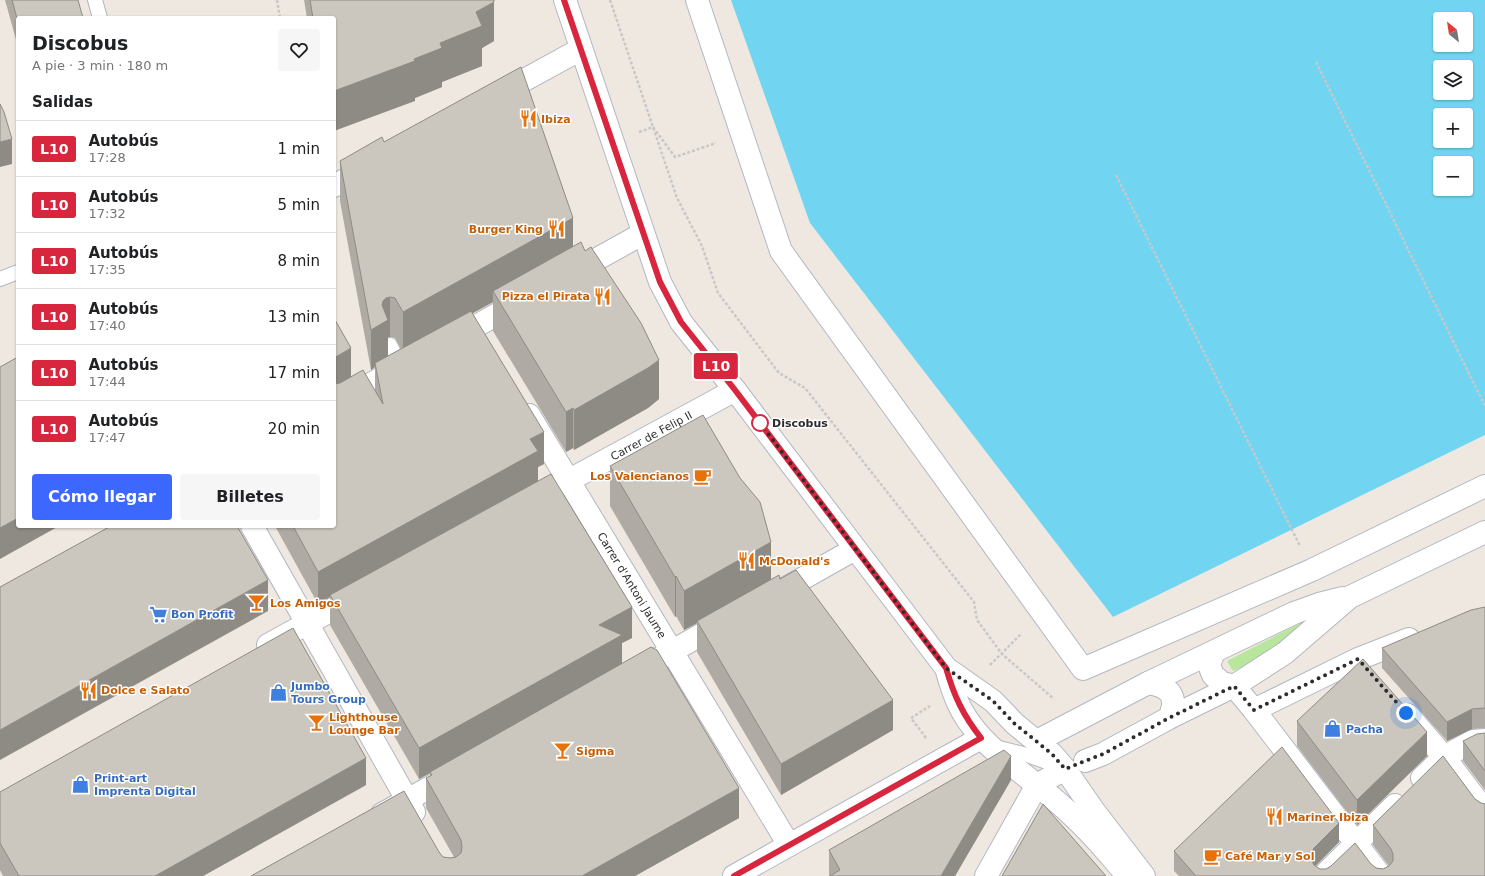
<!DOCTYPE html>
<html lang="es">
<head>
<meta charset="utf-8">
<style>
  :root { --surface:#fff; --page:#f6f6f6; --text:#202124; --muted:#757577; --line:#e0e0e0; --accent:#3d68ff }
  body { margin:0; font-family:"DejaVu Sans",sans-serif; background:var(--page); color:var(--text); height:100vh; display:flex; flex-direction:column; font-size:15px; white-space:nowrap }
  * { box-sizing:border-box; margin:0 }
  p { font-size:13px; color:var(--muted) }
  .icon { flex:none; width:22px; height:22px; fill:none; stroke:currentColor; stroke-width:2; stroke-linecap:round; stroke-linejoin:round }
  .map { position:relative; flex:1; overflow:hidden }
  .side { position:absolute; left:16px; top:16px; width:320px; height:512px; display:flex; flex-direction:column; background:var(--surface); border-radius:4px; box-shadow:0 1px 3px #0004 }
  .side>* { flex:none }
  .badge { padding:0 8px; border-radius:3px; font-size:14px; line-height:26px }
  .needle { width:26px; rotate:330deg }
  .buttons { position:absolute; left:1433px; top:12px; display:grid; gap:8px }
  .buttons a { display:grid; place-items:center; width:40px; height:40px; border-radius:4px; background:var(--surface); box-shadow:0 1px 3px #0004; font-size:20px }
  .you { position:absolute; width:20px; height:20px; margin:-10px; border:3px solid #fff; border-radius:50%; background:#1a73e8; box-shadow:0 0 0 6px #1a73e833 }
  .map>.badge { position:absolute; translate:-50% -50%; box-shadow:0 0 0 2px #fff }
  h2 { padding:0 16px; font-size:15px; line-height:36px }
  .round { display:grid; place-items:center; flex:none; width:42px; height:42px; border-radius:4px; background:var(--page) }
  .overview { display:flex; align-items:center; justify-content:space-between; height:68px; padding:0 16px }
  h1 { font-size:19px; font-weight:600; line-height:30px }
  .action { display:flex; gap:8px; margin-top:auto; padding:8px 16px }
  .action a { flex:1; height:46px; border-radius:4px; background:var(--accent); color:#fff; font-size:16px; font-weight:600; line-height:46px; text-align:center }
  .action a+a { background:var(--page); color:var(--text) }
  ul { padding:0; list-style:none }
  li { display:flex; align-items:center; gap:12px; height:56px; padding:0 16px; border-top:1px solid var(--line) }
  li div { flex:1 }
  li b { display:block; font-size:15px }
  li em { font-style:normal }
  li .badge { min-width:44px; font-weight:700; text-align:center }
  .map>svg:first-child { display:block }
  .green { fill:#b8e69c }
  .water { fill:#71d5f2; fill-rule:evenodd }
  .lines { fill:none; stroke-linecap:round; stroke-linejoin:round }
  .lane-casing { stroke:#b3b7c1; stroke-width:16 }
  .street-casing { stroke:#b3b7c1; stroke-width:24 }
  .secondary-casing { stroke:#b3b7c1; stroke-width:24 }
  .path { stroke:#c8c8c8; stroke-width:2.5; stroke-dasharray:3 2; stroke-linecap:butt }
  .lane { stroke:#fff; stroke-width:14 }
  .street { stroke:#fff; stroke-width:22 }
  .secondary { stroke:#fff; stroke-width:22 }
  .wall { fill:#afaaa3; fill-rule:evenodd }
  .shaded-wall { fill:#8e8b85 }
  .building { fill:#cbc6be; stroke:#8e8b85 }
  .line-casing { stroke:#fff; stroke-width:9 }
  .line { stroke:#d7263d; stroke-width:6 }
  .walk { stroke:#2d2d2d; stroke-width:4; stroke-dasharray:0 7.2 }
  .stop-dot { fill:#fff; stroke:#d7263d; stroke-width:2 }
  .labels { text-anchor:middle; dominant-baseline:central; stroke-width:3; stroke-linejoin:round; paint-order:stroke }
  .food-label { font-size:11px; font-weight:bold; fill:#c56008; stroke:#fff; text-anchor:start }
  .stop-label { font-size:11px; font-weight:bold; fill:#2d2d2d; stroke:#fff; text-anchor:start }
  .street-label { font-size:11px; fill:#2d2d2d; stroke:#fff }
  .shop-label { font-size:11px; font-weight:bold; fill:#366cbe; stroke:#fff; text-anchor:start }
</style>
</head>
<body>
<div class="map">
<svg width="1485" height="876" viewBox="0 0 1485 876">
  <rect width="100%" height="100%" fill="#efe8e0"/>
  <path class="green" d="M1308,619l-19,20 -30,20 -26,12 -6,-10z"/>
  <path class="water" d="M731,0h754v435l-372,182 -303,-394zM1440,19h26v26h-26zM1440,67h26v26h-26zM1440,115h26v26h-26zM1440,163h26v26h-26z"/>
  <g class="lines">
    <defs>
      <path id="lane" d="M95,0l5,18
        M0,279l18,-7
        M390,345l11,22
        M995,747l32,8 34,12"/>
      <g id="street">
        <path d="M697,0l84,251 302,418 229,-99 173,-84"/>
        <path d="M499,94l82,-45"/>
        <path d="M334,186l32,-18"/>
        <path d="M572,273l70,-39"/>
        <path d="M453,339l66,-37"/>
        <path d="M334,404l68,-37"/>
        <path id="s1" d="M529,415l260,430"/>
        <path id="s2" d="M531,501l204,-111"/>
        <path d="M252,526l162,286"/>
        <path d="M777,593l78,-44"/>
        <path d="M268,645l89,-49"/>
        <path d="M1214,652l-5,13 4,10 9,8 12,3 20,24 127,166"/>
        <path d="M635,672l87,-49"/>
        <path d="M1148,683c22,3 31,14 21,35"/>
        <path d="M1254,710l104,-51 51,-20"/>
        <path d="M1408,715l36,42 41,54"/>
        <path d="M1037,741l111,-58 146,-70 25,-9 24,-6"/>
        <path d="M1085,761l18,-7 66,-36 65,-32 51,-33 65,-56 135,-65"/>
        <path d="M1422,778l22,-21 29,-16 12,-1"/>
        <path d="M382,814l70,-39"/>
        <path d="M986,876l51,-91 28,-16"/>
        <path d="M1323,876l72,-71"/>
      </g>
      <path id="secondary" d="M565,0l95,282 21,40 54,68 211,278 47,33 22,23 37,30 13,15 29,42 50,65
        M946,668c4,15 8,29 16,43 18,32 48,52 76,75 14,11 28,23 41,36 17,16 32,35 47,52
        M734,876l247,-138"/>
    </defs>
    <use href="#lane" class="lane-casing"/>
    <use href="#street" class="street-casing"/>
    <use href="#secondary" class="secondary-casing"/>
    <path class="path" d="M277,0l3,18
      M610,0l67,198 25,48 16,47 61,80 26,15 169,214 3,18 25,34 52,45
      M1316,62l169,344
      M639,132l14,-5 22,30 41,-14
      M1116,175l184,371
      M990,665l32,-32
      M926,738l-15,-20 19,-12"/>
    <use href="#lane" class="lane"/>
    <use href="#street" class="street"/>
    <use href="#secondary" class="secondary"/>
  </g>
  <path class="wall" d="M5,0h73l-60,18v29z
    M304,0h190v41l-12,7v18l-40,16v5l-27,11v3l-81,-83h-27z
    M384,142l189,105 12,4 74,148 -11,9 -74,42 -1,-2 -7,4 -73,-121v-29l-21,11 72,151 -6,3v14l94,157 -10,5v21l117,154 -104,58h-384l188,-24 4,5 7,1 4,-1 -28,-49v-30l4,-2v-3l-11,6 -89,-154v-28l-12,7 -43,-78h59l17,-149 24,14v-24l-4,3 -31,-169v-40zM388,337h2l5,1 6,11 -13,7z
    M610,466l161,113h9l113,151 -112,65 -84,-143v-29l-13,7 -8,-14 -1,1 -65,-111z
    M1485,607v121l-13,1 -25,12 -65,-73v-20z
    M1297,721l130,35 -70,69 -60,-79z
    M1485,733v57l-22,-29v-20z
    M1011,780l-56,96h-126v-26z
    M366,785l-163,91h-200l-3,-6v-78z
    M1475,799l6,4 4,73h-306l-5,-5v-20l165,-9 -23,24 4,3h6l45,-5 5,4 7,1 6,-3 -16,-21v-20z"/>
  <path class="shaded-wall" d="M494,2v39l-12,7v18l-40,16v5l-27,11v3l-81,30v-40l80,-32 26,-16 36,-31z
    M12,139v25l-12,3v-25z
    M573,218v40l-80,33v11l-90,50v-40z
    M390,297v40h-2v23l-13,3v4l-4,3v-40l11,-25 1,-4 3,-3z
    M351,348v32l-17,10v-32z
    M659,360v39l-11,9 -74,42v-40z
    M573,408v40l-7,4v-40z
    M544,432v32l-6,3v16l-208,112v2l-12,7v-32l212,-133z
    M18,518v8h41l-59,33v-31z
    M771,542v39l-74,40v2l-13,7v-39z
    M676,576v40l-1,1v-40z
    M268,580v31l-268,149v-30z
    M632,607v31l-10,5v22l-192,107v1l-11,6v-31l180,-123z
    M893,700v30l-112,65v-31z
    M1472,709v20l-25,12v-19z
    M1427,732v24l-70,69v-25z
    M1011,756v24l-56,96h-14z
    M366,758v27l-163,91h-48z
    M739,788v30l-104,58h-53z
    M1339,823v19l-25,25 -3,5v-19l3,-5z"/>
  <path class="building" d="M12,0h66l5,18h-65v4z
    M310,0h184v2l-18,10 6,14 -42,17 2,5 -28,11 1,2 -81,30v-73h-21z
    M521,67l52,151 -170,94 -8,-14 -5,-1 -4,1 -3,3 -1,4 6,15 -17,10 -31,-169 42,-24 2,5z
    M0,104l4,8 8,27 -12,3z
    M581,242l4,9 6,-4 50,76 18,37 -11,8 -74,42 -1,-2 -7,4 -73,-121z
    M471,311l73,121 -14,7 8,12 -220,121 -25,-46h41v-142l6,-1 23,-13 20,34 -8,-41z
    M334,318l17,30 -17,10z
    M18,357v161l-18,10v-161z
    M703,415l37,63 20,24 11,40 -87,49 -8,-15 -1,1 -65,-111z
    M551,474l81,133 -33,18 23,10 -203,113 -89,-153z
    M111,526h126l31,54 -268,150v-143z
    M796,570l97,130 -112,64 -84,-143 82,-46 1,4z
    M1485,607v101l-13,1 -25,13 -65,-74 89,-38z
    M293,628l73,130 -211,118h-136l-19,-33v-51z
    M651,647l6,3 82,138 -157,88h-331l153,-85 35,61 4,5 7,1 6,-1 5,-4 1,-6 -1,-7 -35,-62 6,-3 -2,-3z
    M1363,659l64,73 -70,68 -60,-79z
    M1485,733v38l-22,-30 14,-7z
    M1282,747l57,76 -25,25 -3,5v6l3,6 6,4h6l5,-3 24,-23 16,21 5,4 7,1 6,-3 4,-5v-7l-2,-5 -18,-24 70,-69 32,43 6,4 4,1v72h-289l-22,-25z
    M1004,750l7,6 -70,120h-111l10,-6 -11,-20z
    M1043,804l63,72h-104z"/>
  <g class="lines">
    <defs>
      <path id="line" d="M564,0l96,282 21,40 54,68 211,278c8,28 17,47 35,70l-247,138"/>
    </defs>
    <use href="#line" class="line-casing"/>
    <use href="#line" class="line"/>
    <path class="walk" d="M760,423l186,245 47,33 22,23 37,30 13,15 38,-15 66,-36 65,-32 20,24 104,-51 48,54"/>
  </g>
  <defs>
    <symbol id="restaurant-bare" viewBox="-9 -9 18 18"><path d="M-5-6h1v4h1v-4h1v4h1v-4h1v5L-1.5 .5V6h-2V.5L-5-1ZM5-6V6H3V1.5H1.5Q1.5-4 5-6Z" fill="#e8710a" stroke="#fff" stroke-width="2.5" paint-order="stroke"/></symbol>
    <symbol id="cafe-bare" viewBox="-9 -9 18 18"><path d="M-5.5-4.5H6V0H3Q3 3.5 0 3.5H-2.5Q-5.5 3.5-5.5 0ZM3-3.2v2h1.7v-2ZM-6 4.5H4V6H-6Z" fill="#e8710a" stroke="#fff" stroke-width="2.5" paint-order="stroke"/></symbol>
    <symbol id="bar-bare" viewBox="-9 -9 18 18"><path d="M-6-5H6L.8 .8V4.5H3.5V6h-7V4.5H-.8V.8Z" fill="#e8710a" stroke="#fff" stroke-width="2.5" paint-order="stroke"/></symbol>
    <symbol id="supermarket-bare" viewBox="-9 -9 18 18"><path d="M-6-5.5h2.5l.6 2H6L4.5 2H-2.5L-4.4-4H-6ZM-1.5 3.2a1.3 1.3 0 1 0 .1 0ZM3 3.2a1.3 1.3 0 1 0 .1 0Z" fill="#3f7fe0" stroke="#fff" stroke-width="2.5" paint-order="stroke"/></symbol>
    <symbol id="shop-bare" viewBox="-9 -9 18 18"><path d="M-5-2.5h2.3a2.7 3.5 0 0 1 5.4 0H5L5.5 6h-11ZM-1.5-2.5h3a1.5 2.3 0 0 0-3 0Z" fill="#3f7fe0" stroke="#fff" stroke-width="2.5" paint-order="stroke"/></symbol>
  </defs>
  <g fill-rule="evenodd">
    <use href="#restaurant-bare" x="516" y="106" width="25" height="25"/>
    <use href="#restaurant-bare" x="544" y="216" width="25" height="25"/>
    <use href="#restaurant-bare" x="590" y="284" width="25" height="25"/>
    <use href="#cafe-bare" x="690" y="464" width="25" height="25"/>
    <use href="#restaurant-bare" x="734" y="548" width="25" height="25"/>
    <use href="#bar-bare" x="244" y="590" width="25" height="25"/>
    <use href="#supermarket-bare" x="146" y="602" width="25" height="25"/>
    <use href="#restaurant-bare" x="76" y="678" width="25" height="25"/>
    <use href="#shop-bare" x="266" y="680" width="25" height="25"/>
    <use href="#bar-bare" x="304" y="710" width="25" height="25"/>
    <use href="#shop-bare" x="1320" y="716" width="25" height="25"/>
    <use href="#bar-bare" x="550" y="738" width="25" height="25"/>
    <use href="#shop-bare" x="68" y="772" width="25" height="25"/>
    <use href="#restaurant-bare" x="1262" y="804" width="25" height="25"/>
    <use href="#cafe-bare" x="1200" y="844" width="25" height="25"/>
  </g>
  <circle class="stop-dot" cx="760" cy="423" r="8"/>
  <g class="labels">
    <g class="food-label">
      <text x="541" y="119">Ibiza</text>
      <text x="543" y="229" text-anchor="end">Burger King</text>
      <text x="590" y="296" text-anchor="end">Pizza el Pirata</text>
      <text x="689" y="476" text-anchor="end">Los Valencianos</text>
      <text x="759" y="561">McDonald's</text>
      <text x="270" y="603">Los Amigos</text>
      <text x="101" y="690">Dolce e Salato</text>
      <text x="329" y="717">Lighthouse<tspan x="329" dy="13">Lounge Bar</tspan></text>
      <text x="576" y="751">Sigma</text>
      <text x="1287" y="817">Mariner Ibiza</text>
      <text x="1225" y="856">Café Mar y Sol</text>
    </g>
    <g class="stop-label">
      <text x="772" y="423">Discobus</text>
    </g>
    <g class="street-label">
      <text stroke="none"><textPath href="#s2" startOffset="137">Carrer de Felip II</textPath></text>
      <text stroke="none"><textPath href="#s1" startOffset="199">Carrer d'Antoni Jaume</textPath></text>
    </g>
    <g class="shop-label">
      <text x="171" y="614">Bon Profit</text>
      <text x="291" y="686">Jumbo<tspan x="291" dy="13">Tours Group</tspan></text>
      <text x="1346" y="729">Pacha</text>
      <text x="94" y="778">Print-art<tspan x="94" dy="13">Imprenta Digital</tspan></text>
    </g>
  </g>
</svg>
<div class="buttons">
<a><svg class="needle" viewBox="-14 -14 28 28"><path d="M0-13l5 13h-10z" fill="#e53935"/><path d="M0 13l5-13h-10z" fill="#757577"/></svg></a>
<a><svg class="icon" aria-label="layers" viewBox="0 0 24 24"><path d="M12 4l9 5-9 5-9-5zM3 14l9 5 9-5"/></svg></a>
<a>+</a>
<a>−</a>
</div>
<div class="you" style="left:1406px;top:713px"></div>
<b class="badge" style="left:716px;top:366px;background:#d7263d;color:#fff">L10</b>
<section class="side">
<div class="overview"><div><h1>Discobus</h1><p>A pie · 3 min · 180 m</p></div><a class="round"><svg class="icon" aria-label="heart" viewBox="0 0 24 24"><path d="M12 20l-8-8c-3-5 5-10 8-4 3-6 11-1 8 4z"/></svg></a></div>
<h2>Salidas</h2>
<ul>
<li><span class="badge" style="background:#d7263d;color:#fff">L10</span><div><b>Autobús</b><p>17:28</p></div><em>1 min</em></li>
<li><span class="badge" style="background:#d7263d;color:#fff">L10</span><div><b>Autobús</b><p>17:32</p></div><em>5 min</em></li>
<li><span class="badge" style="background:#d7263d;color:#fff">L10</span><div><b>Autobús</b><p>17:35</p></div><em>8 min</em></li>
<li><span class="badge" style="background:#d7263d;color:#fff">L10</span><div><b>Autobús</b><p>17:40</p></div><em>13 min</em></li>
<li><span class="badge" style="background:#d7263d;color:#fff">L10</span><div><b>Autobús</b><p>17:44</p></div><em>17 min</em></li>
<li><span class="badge" style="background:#d7263d;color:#fff">L10</span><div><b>Autobús</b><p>17:47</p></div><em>20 min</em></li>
</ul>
<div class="action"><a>Cómo llegar</a><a>Billetes</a></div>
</section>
</div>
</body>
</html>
